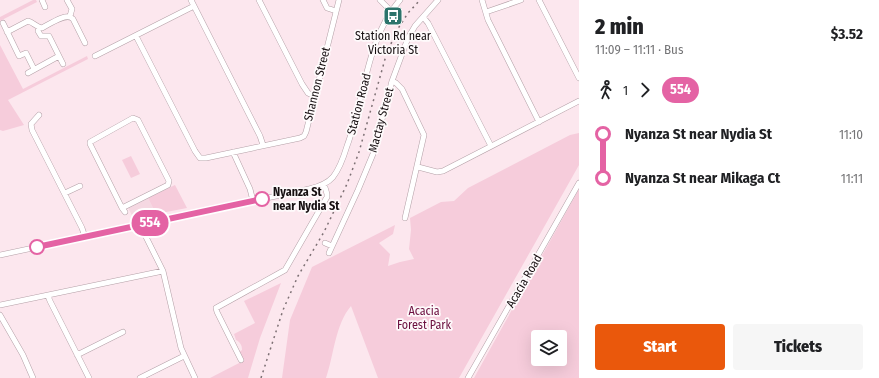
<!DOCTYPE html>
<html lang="en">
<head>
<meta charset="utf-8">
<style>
  :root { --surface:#fff; --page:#f6f6f6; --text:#202124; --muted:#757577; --accent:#ea580c }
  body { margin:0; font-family:"Fira Sans Condensed",sans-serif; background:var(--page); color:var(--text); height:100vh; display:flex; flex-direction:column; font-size:15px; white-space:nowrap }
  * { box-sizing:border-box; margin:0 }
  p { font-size:13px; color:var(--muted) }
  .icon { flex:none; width:22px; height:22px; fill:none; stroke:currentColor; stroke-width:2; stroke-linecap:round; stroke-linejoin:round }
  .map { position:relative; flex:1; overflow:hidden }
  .panel { display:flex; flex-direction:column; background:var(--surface); width:300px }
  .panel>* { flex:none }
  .badge { padding:0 8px; border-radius:13px; font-size:14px; line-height:26px }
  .fabs { position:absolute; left:531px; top:330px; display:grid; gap:8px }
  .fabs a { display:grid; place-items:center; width:36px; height:36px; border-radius:4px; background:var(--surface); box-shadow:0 4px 16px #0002; font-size:20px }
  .map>.badge { position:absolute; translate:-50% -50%; box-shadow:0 0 0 2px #fff }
  .legs { display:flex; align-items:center; gap:6px; height:44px; padding:0 16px; font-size:13px }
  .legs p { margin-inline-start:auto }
  .summary { display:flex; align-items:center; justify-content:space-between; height:68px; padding:0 16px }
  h1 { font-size:22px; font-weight:800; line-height:30px }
  .cta { display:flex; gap:8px; margin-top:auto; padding:8px 16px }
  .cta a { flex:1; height:46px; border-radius:4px; background:var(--accent); color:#fff; font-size:16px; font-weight:800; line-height:46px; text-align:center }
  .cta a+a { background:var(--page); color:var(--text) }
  ul { padding:0 16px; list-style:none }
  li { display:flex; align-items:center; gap:14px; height:44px; font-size:15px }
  li i { display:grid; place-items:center; width:6px; height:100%; margin:0 5px; background:currentColor }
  li i::after { content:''; width:10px; height:10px; margin:-5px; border:3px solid; border-radius:50%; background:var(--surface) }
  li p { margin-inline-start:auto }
  li:first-child i { background:linear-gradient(#0000 50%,currentColor 0) }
  li:last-child i { background:linear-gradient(currentColor 50%,#0000 0) }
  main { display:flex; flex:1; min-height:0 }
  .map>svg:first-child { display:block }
  .built { fill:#f5d8e2 }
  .green { fill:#f6ccdb; fill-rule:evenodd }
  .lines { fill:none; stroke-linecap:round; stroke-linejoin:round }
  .minor-casing { stroke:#b4a0a7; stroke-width:6 }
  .minor { stroke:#fff; stroke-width:5 }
  .rail { stroke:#7d7074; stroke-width:1.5; stroke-dasharray:2 4; stroke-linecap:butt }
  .line-1-casing { stroke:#fff; stroke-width:9 }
  .line-1 { stroke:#e463a4; stroke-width:6 }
  .stop-1-dot { fill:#fff; stroke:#e463a4; stroke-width:2 }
  .labels { text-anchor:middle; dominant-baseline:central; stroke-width:3.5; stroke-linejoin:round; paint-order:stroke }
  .poi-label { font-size:12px; fill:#160f11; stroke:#fefafb }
  .street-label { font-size:12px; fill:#160f11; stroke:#fefafb }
  .stop-label { font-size:12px; font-weight:bold; fill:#160f11; stroke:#fefafb; text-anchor:start }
  .park-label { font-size:12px; fill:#6c0f3f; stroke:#fefafb }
</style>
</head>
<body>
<main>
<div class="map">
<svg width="579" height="378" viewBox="0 0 579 378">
  <rect width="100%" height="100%" fill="#fce7ee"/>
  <path class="built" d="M148,198l8,16 -22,5 -6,-11z"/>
  <path class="green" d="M33,0h3l1,2 -37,19v-4z
    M0,45l23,44 64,-33 1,3 -80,41 16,25 -21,6 -3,-1z
    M579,133v32l-120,213h-81l-27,-72c-16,19 -17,49 -25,72h-44l8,-58 22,-53 83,-42 -2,9 -14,9 11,11 -2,12 12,-4 14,-3 -5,-10 2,-19 -1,-12 31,-16 13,-1 14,-13 102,-53z
    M131,156l9,18 -9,4 -9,-18z
    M175,185l12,23 -31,6 -8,-16z
    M579,189v189h-105zM538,337h22v22h-22z
    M281,283l-21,55 -12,40h-38l33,-17 -4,-9 3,-2c0,-5 -2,-8 -6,-10l-2,-6 21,-11 -11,-22z"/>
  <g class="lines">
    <defs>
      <path id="minor" d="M42,0l3,7
        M67,0l5,9 -2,7
        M191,0l69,136 3,9
        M259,0l43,84 6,9 6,3
        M323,0l4,8 9,3
        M380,0l11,11
        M482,0l6,20 51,102
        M539,0l40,78
        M486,12l35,-12
        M423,17l5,6 63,123
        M3,23l16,33 7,-3 8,16
        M39,27l-1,4 3,5h8l14,28
        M7,32l21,-11c5,1 8,6 14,7 8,-4 24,-16 31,-9l12,24
        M136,36l59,115 5,7h6l94,-20 4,-2 2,-4 33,-132
        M95,56l99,-50
        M28,73l31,-17
        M392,81l4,2 6,6 22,46 -19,83
        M39,115l-8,9 1,6 50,98 3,9
        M233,152l17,37 3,12
        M418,167l19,5 6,-1 136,-70
        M65,193l15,-7
        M122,208l46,-23 1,-4 -31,-61 -5,-2 -43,24v2l32,64 3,4
        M140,225l23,46 18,77 14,30
        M325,243l7,3
        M329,253l29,-63 15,-36 19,-73 16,-43 7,-12 23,-26
        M0,255l309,-66c9,-2 18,-5 24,-12 7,-9 11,-21 14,-31 17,-45 20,-110 53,-146
        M48,296l2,5 39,77
        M0,305l163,-34
        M0,315l23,40 10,23
        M77,355l46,-23
        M241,360l-24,-48 -1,-4 69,-38 42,-73v-3l-3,-10
        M140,378l44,-22
        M468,378l111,-195"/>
    </defs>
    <use href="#minor" class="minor-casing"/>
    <use href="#minor" class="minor"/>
    <path class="rail" d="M261,378l22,-68 15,-34 26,-44 23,-48 12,-32 28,-100 12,-25 9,-14 12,-13"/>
  </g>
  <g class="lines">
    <defs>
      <path id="line-1" d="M37,247l225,-48"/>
    </defs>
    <use href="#line-1" class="line-1-casing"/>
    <use href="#line-1" class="line-1"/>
  </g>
  <defs>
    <symbol id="bus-square" viewBox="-11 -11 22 22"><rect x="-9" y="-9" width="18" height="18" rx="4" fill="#2c736b" stroke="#fefafb"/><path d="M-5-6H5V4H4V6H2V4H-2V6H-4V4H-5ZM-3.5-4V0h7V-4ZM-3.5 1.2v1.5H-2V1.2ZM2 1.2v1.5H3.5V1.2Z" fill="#fff"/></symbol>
  </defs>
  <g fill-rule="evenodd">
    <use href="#bus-square" x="382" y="5" width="22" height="22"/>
  </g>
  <g class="stop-1-dot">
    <circle cx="262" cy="199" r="7"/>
    <circle cx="37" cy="247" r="7"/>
  </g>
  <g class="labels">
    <g class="poi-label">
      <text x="393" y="36">Station Rd near<tspan x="393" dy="14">Victoria St</tspan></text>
    </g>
    <g class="street-label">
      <text transform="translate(317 84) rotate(-76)">Shannon Street</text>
      <text transform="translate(359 104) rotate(-75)">Station Road</text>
      <text transform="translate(381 120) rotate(-75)">Mactay Street</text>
      <text transform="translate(524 281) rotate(-60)">Acacia Road</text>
    </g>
    <g class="stop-label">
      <text x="273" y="192">Nyanza St<tspan x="273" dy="14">near Nydia St</tspan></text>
    </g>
    <g class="park-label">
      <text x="424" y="311">Acacia<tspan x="424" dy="14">Forest Park</tspan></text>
    </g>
  </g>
</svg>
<div class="fabs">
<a><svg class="icon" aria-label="layers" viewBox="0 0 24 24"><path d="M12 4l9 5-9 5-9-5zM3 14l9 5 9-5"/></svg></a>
</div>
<b class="badge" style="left:150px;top:223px;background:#e463a4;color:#fff">554</b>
</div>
<section class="panel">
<div class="summary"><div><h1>2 min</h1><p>11:09 – 11:11 · Bus</p></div><b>$3.52</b></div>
<div class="legs"><svg class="icon" aria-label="walk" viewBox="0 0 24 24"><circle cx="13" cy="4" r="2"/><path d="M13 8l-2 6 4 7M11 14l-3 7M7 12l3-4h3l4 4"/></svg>1<svg class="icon" aria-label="forward" viewBox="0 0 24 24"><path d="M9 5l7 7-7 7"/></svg><b class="badge" style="background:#e463a4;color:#fff">554</b></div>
<ul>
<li><i style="color:#e463a4"></i><b>Nyanza St near Nydia St</b><p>11:10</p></li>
<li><i style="color:#e463a4"></i><b>Nyanza St near Mikaga Ct</b><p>11:11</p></li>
</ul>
<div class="cta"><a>Start</a><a>Tickets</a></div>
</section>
</main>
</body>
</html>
